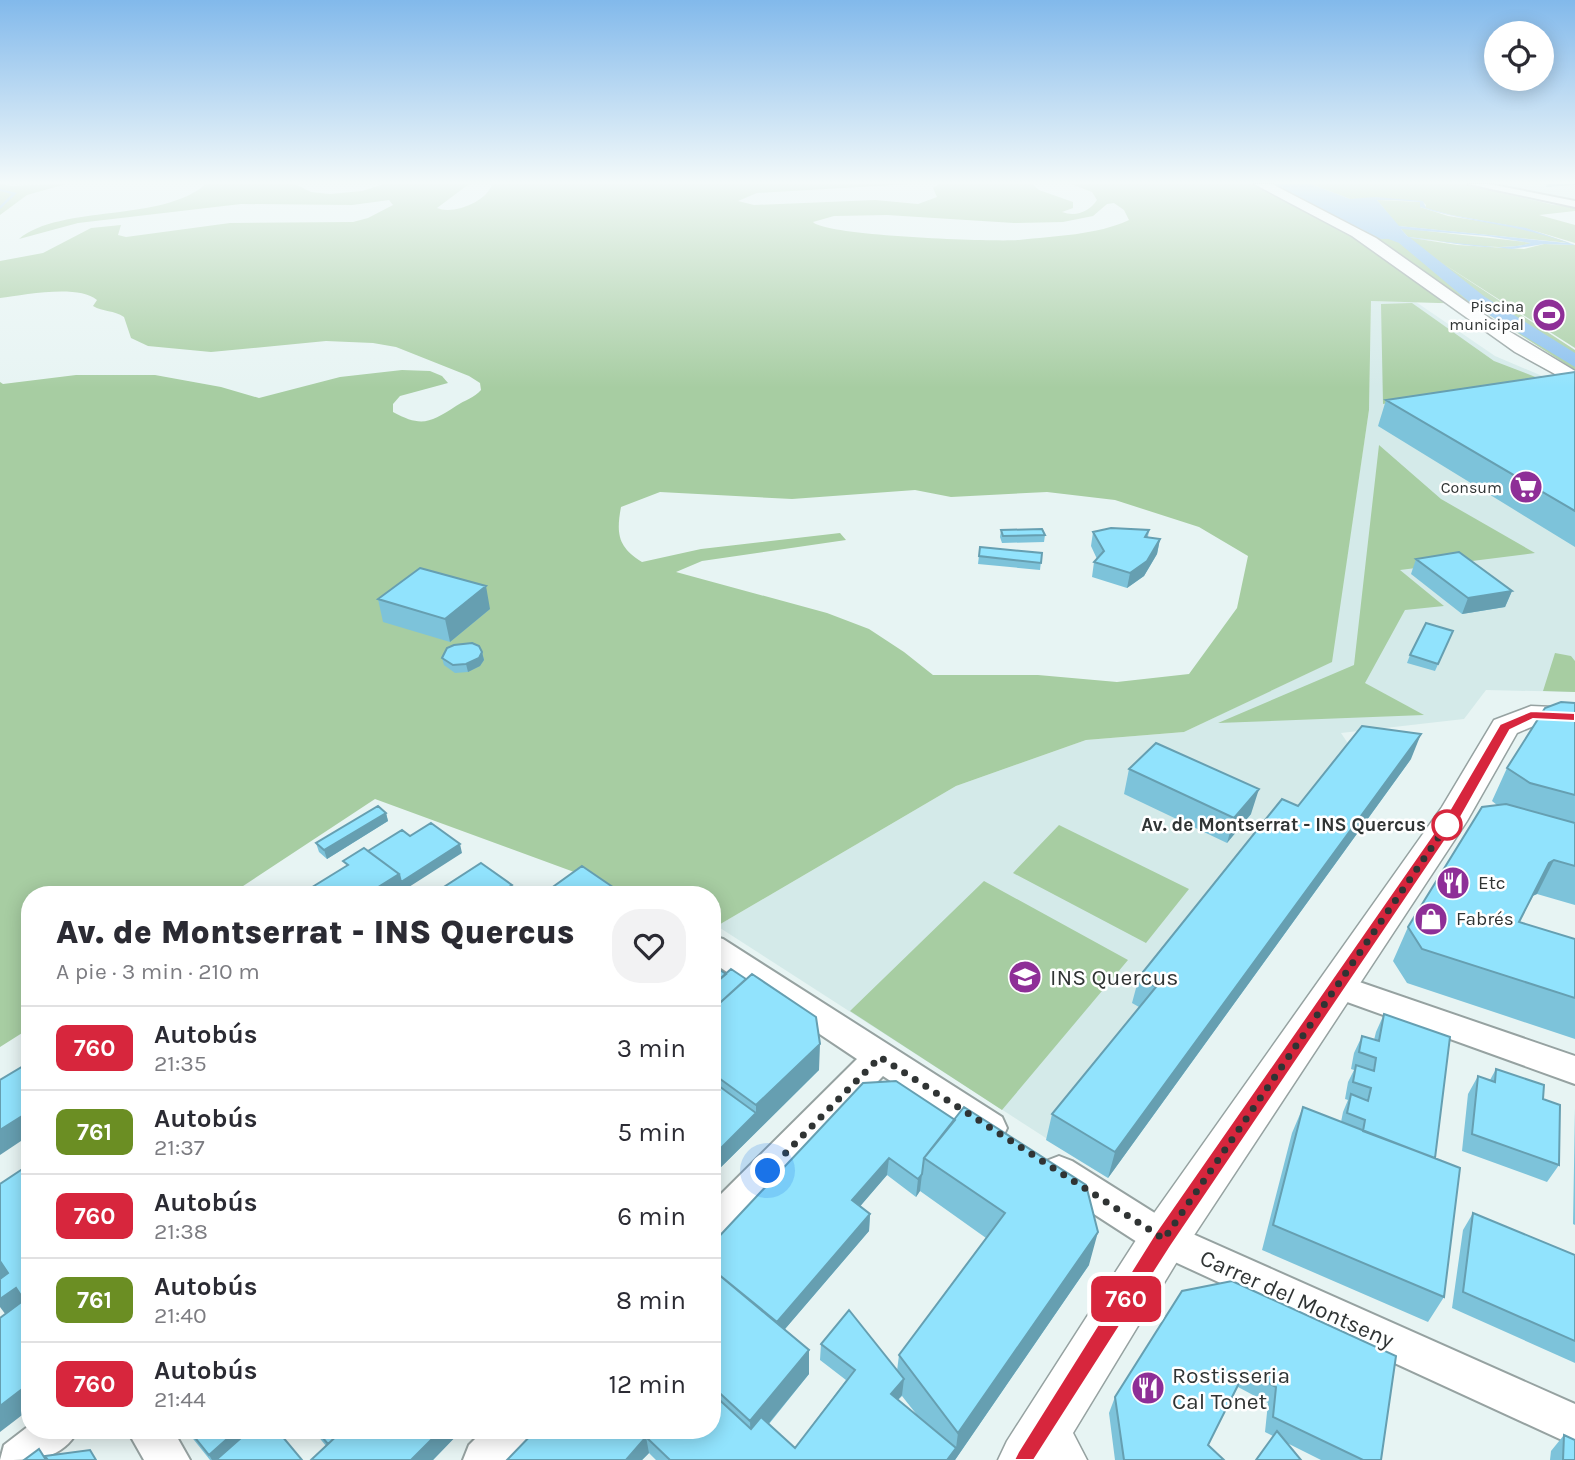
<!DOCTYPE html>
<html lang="es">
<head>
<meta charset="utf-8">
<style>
  :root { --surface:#fff; --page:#f2f2f3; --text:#2b2b33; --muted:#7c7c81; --line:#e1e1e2 }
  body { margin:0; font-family:Karla,sans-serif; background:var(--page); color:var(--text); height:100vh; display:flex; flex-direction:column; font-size:26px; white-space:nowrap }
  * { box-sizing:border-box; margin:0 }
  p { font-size:23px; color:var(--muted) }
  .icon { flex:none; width:38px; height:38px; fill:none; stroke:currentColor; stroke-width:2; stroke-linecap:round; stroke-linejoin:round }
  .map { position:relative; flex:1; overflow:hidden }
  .side { position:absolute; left:21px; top:886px; width:700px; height:553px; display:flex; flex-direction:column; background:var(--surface); border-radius:28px; box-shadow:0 4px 18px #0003 }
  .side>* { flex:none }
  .badge { padding:0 14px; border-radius:10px; font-size:24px; line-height:46px }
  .tools { position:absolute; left:1484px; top:21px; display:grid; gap:14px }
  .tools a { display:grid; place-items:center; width:70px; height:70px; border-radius:50%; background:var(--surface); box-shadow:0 4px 18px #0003; font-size:35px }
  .you { position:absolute; width:35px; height:35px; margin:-18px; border:5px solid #fff; border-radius:50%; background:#1a73e8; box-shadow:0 0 0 10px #1a73e833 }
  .map>.badge { position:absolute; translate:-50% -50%; box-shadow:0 0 0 4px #fff }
  .round { display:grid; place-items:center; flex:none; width:74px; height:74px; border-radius:28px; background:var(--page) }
  .headline { display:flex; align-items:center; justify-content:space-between; height:119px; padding:0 35px }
  h1 { font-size:33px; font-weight:800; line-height:52px }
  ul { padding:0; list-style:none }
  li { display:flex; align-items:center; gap:21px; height:84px; padding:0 35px; border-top:2px solid var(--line) }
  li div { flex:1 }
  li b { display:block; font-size:26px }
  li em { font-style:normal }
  li .badge { min-width:77px; font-weight:700; text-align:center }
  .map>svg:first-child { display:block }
  .built { fill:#d4eae9 }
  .green { fill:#a7cda2; fill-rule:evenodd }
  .water { fill:#8ac0ef; fill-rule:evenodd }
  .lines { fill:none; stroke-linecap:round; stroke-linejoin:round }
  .stream { fill:#8ac0ef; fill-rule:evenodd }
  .canal { fill:#8ac0ef; fill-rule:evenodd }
  .minor-casing { stroke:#96a2a1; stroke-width:4 }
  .tertiary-casing { stroke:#96a2a1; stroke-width:3 }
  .minor { fill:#fff; fill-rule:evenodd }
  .tertiary { fill:#fff; fill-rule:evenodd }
  .wall { fill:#7dc3da; fill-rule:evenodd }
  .shaded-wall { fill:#669fb1 }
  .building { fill:#91e3fd; stroke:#669fb1; stroke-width:2 }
  .line { fill:#d7263d; stroke:#fff; stroke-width:2 }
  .walk { stroke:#303434; stroke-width:7; stroke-dasharray:0 12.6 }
  .stop-dot { fill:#fff; stroke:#d7263d; stroke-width:3.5 }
  .labels { text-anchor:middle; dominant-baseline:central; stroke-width:5; stroke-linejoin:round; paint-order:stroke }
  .far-poi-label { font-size:16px; fill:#303434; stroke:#fff; text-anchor:end }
  .stop-label { font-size:19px; font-weight:bold; fill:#303434; stroke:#fff; text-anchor:end }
  .poi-label { font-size:19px; fill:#303434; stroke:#fff; text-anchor:start }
  .near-poi-label { font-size:23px; fill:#303434; stroke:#fff; text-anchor:start }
  .near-street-label { font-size:23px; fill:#303434; stroke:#fff }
</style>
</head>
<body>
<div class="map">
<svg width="1575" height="1460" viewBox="0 0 1575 1460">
  <rect width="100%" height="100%" fill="#e7f4f3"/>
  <path class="built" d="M1463,184h112v22l-21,-1z
    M1371,301l45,1 79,54 80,34v302l-89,-2 -22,29 -123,14 12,18 58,8 -303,419 -391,-252 239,-140 130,-46 98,-8 147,-70 38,-252z"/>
  <path class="green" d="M0,184l11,2 55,-2 -39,11 -27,20z
    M206,184h89l16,8 19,2 32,-3 22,-7h85l-32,24c16,7 50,-6 55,-24h418l-153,9 -19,8 16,4 121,-5 43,4 19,-7 -4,-9 6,-4h93l7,6 34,12v6l-11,4c14,5 27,0 35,-12l-5,-8 -21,-8h201l89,46 96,15 67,4 20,-5 31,1v103l-136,-87 136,89v20l-103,-66 -101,-3 -2,109 -37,252 -148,70 -98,8 -130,46 -239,140 -5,-2v-30h-78l-259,-95 -144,95h-201v134l-30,19v-665l3,2 73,-9h79l66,12 38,11 81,-21 62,-7 28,1 12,5 6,7 -48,13 -7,8v8c29,16 38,10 63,-6 9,-6 18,-8 25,-16l-1,-7 -11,-7 -73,-29 -23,-4 -47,-2 -115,11 -63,-6 -17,-8 -7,-21c-10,-7 -21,-5 -31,-11l4,-6c-19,-16 -73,-5 -97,-2v-37l43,-8 48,-25 30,-3 -3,10 8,2 104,-14 123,-1 15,-4 25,-13 -4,-5 -37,5 -111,-1 -163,19 -59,16c42,-35 142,-16 187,-55zM1114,203l10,7 5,10c-32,15 -74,16 -110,20 -26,2 -193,-4 -206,-18l21,-6 53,-1 127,8 49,-1 30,-6 14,-12zM915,490l36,7 96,-5 68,8 84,27 49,29 -11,52 -48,66 -72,8 -79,-7h-105l-29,-23 -35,-23 -42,-16 -151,-41 26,-11 144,-21 -6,-7 -139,16 -59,13c-24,-15 -26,-28 -21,-55l39,-15 132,7z
    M1311,184h152l91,21 21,1v5l-36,4 36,10v18l-50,-15 45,15 -172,-17 -21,-26 43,2v5l28,9 70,11 -67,-12 -26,-7 1,-3 -4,-4 -72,-2z
    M1400,228l134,15c-41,10 -85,-2 -126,-6z
    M1412,303l82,58 44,17 -155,26 -2,-100z
    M1379,445l62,54 94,54 -135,17 44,36 -39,4 -40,73 59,32 -206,8 136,-58z
    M1555,653l16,3 4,5v31l-32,-1z
    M1059,825l130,64 -43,54 -133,-70z
    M984,881l144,79 -126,150 -152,-99z"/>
  <path class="water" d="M1272,184h39l39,15 25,-2 48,4 3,7 25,7 75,13 49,17 -31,-1 -32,5 -102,-11 -29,1zM1396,200l24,2v5c48,16 100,17 147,36l-168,-17 -22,-26zM1401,229l86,7 44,7c-38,11 -84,-2 -123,-6z"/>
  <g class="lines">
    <path class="stream" d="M0,189l17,4 -17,16v-3l12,-12 -12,-3z"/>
    <path class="canal" d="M1370,223l39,14 76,60 90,56v14l-102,-62 -74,-62 -34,-13 -2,-3z"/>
    <defs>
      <path id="minor" d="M1468,184h21l86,17v6z
        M712,936l11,3 279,178 5,11 -5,11 -12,4 -12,-4 -95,-63 -158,164 -13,5v-42l145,-144 -145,-97z
        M1336,974l239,82v28l-250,-90 -4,-8 4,-8z
        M1059,1156l13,5 105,66 398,177v42l-424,-195 -105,-68 -5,-11 5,-11z
        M30,1425v5h48c-16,30 -42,30 -78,30l4,-15z
        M127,1430h46l17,30h-46z
        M484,1430h51l-6,15 -15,15h-51l6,-15z"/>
      <path id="tertiary" d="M1254,184h18l104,54 126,89 73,44v14l-60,-33 -163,-116z
        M1531,706l44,2v18l-39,-1 -19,8 -50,88 -286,434 -108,178 14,27h-89l9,-19 140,-218 295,-416 52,-87z"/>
    </defs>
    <use href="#minor" class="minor-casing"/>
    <use href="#tertiary" class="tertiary-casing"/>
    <use href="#minor" class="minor"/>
    <use href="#tertiary" class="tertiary"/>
  </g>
  <path class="wall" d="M1575,372v175l-197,-121 8,-26z
    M1001,530l44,5 -1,7 -42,1 -2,-6z
    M1149,530l-1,7 12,2 -3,15 -13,22 -17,12 -35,-11 2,-15 3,-3 -6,-13 2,-14z
    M980,547l62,6 -2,17 -62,-6z
    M1416,559l96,32 -7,16 -43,7 -51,-40z
    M378,599l112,10 -40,33 -67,-20z
    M1453,631l-18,40 -28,-8 3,-8z
    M482,652l2,8 -4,6 -12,6 -13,1 -11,-8 -2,-7z
    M1575,703v202l-38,-11 -4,2 -14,26 56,17v100l-168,-56 -14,-22 15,-34 89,-122 -5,-4 15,-33z
    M1411,759l-303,419 -62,-38 6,-26 87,-107 -7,-4 7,-26z
    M1129,769l122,45 -24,29 -103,-49z
    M386,813l2,8 -61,38 -8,-7 -3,-9z
    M712,965l107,105 -107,106z
    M1384,1014l51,144 9,139 -16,25 -166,-72 30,-117 11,-26 38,15 2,-10 5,-12 -3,-1 3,-17 6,-12 -3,-1 3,-16 8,-17 12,4 2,-8z
    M1496,1069l47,30 16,66 -12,17 -85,-31 6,-57 10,-18 12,4z
    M863,1083l226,182 -134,195h-299l-7,-7 -7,7h-135l29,-30h176v-186zM887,1175l29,22 4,-6 66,47 -87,117 -2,16 -76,-27 -1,16 26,20 -51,68 -26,-24 40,-50v-24l-24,-21 84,-98 1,-17 -10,-8zM902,1396l15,19 -19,-15z
    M1575,1108v117l-2,-1z
    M1473,1213l102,42v108l-123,-55 11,-78z
    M1182,1291l199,169h-60l-56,-28 3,-29 -30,-16 -30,58 16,15h-109l-6,-47 6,-16z
    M186,1430h91l25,30h-92z
    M313,1430h149l-29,30h-122l15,-14z
    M1564,1435l11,25h-25l1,-9z"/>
  <path class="shaded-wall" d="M1547,184h28v1l-29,2z
    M1160,539l-3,15 -13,22 -17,12 3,-15z
    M486,586l4,23 -40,33 -5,-23z
    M1512,591l-7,16 -43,7 6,-16z
    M482,652l2,8 -4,6 -12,6 -2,-8z
    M1421,734l-10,25 -303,419 7,-26z
    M1259,789l-8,25 -24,29 7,-25z
    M386,813l2,8 -61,38 -3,-9z
    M460,844l2,9 -64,41h-31l32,-20z
    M1554,860l-17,34 -5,2 17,-33z
    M512,885l2,9h-15z
    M820,1044l-1,26 -107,106v-19l44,-44v-8z
    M30,1111v24l-30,20v-25z
    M889,1158l-2,17 -36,42 1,-17z
    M922,1174l-2,17 -4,6 2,-18z
    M870,1214l-1,17 -96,112v-16z
    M1098,1232l-9,33 -134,195h-8l9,-12 2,-15z
    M0,1261l11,15 -11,8z
    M16,1288l13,17 -20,14 -9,-12v-8z
    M809,1350v24l-58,71 -1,-24z
    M904,1379l-2,16 -13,15 2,-16z
    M30,1383v26l-30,23v-26z
    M237,1430h40l-34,30h-31l-3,-5z
    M441,1430h21l-29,30h-22z
    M646,1437l3,16 -7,7h-16z"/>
  <path class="building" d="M1575,372v139l-189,-111z
    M1111,528l38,2 -4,7 15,2 -13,22 -17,12 -36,-11 10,-11 -11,-19z
    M1042,529l3,6 -42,1 -2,-6z
    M980,547l62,6 -1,10 -62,-7z
    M1459,552l53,39 -44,7 -52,-39z
    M420,568l66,18 -41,33 -67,-20z
    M1426,623l27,8 -15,33 -28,-9z
    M472,643l7,3 3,6 -3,6 -13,6 -13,1 -11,-7 5,-10 7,-3z
    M1561,702l14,1v92l-45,-12 -23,-15 38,-60z
    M1362,726l59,8 -306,418 -63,-38 104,-127 -17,-10 143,-178 16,7z
    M1156,743l103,46 -25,29 -105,-49z
    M1506,804l69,19v43l-21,-6 -5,3 -30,59 56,17v59l-153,-49 -14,-22 74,-120z
    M378,806l8,7 -62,37 -8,-7z
    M431,823l29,21 -59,38 -2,-8 -31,-23 34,-21 8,6z
    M364,848l35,26 -32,20h-66l47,-29 -5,-4z
    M481,863l31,22 -13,9h-66z
    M582,866l41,28h-80z
    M71,888l-2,6h-28l1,-1z
    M712,965l14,9 -14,12z
    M731,969l15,10 -34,31v-24z
    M752,974l64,43 4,27 -64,61 -44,-32v-63z
    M1384,1014l66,23 -15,121 -72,-27 2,-11 -18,-7 4,-19 17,7 3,-13 -18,-6 3,-17 18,6 2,-13 -17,-6 3,-16 17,5z
    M30,1062v49l-30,19v-50z
    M1496,1069l48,16 -1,14 17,6 -1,60 -87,-31 6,-58 17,6z
    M712,1081l44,32 -44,44z
    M896,1081l59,39 -31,38 -2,16 -4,5 -29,-21 -37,42 18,14 -93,108 -65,-53v-25l151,-161z
    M964,1107l122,78 12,47 -140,201 -59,-78 106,-142 -81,-55z
    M1303,1107l157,61 -16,129 -171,-72z
    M30,1164v219l-30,23v-88l24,-18 -8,-12 -16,11v-20l8,-6 -8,-12v-77z
    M1473,1213l102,42v86l-112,-49z
    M712,1269l97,81 -59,71 -38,-35z
    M1232,1281l164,75 -15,104h-18l-90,-43 3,-30 -31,-16 -37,74 16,15h-100l-9,-63 67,-106z
    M849,1310l55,69 -13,15 65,54 -9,12h-277l-24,-23 -20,23h-119l29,-30h176v-37l39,36 10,-12 34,31 60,-78 -34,-26z
    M189,1430h48l-28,25z
    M250,1430h27l25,30h-86z
    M316,1430h27l-15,14z
    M343,1430h98l-30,30h-100z
    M1277,1431l24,29h-45z
    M1564,1435l11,5v20h-12z
    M39,1449l7,11h-22z
    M90,1450l6,10h-48l-3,-4z"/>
  <linearGradient id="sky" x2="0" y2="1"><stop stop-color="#82b9eb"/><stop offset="0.47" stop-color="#f4fafa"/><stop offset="1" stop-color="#f4fafa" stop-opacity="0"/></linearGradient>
  <rect width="1575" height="388" fill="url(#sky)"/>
  <path class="line" d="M1531,711l44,2v8l-42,-2 -23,11 -49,87 -290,429 -137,214h-20l4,-8 138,-220 293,-421 51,-87z"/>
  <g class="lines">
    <path class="walk" d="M768,1171l112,-114 284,182 283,-414"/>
  </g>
  <defs>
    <symbol id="stadium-disc" viewBox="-11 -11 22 22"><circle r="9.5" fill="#8e2f97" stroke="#fff"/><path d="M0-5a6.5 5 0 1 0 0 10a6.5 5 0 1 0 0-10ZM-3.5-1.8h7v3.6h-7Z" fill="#fff"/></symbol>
    <symbol id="supermarket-disc" viewBox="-11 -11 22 22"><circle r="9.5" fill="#8e2f97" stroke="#fff"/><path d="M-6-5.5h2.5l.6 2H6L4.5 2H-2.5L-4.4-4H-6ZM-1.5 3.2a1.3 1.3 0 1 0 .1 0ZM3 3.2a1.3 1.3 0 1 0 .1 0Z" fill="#fff"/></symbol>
    <symbol id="restaurant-disc" viewBox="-11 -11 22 22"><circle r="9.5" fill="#8e2f97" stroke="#fff"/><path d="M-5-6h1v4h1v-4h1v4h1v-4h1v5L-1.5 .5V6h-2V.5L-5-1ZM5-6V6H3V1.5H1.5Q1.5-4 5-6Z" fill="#fff"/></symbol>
    <symbol id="shop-disc" viewBox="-11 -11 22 22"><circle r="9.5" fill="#8e2f97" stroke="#fff"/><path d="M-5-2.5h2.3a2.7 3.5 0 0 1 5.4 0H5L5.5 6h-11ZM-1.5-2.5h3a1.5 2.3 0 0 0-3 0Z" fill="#fff"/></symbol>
    <symbol id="school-disc" viewBox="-11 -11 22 22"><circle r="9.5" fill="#8e2f97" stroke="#fff"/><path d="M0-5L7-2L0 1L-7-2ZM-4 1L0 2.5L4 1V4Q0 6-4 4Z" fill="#fff"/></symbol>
  </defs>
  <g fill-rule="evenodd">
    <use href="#stadium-disc" x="1530" y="296" width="38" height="38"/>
    <use href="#supermarket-disc" x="1507" y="468" width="38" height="38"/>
    <use href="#restaurant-disc" x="1434" y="864" width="38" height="38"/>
    <use href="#shop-disc" x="1412" y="900" width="38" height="38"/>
    <use href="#school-disc" x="1006" y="958" width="38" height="38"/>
    <use href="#restaurant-disc" x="1129" y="1369" width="38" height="38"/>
  </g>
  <circle class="stop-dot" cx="1447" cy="825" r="14"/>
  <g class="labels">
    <g class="far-poi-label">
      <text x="1524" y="306">Piscina<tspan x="1524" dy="18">municipal</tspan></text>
      <text x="1502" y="487">Consum</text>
    </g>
    <g class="stop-label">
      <text x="1426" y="825">Av. de Montserrat - INS Quercus</text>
    </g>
    <g class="poi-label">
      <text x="1478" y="883">Etc</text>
      <text x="1456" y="919">Fabrés</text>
    </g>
    <g class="near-poi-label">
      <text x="1050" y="977">INS Quercus</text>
      <text x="1172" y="1375">Rostisseria<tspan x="1172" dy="26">Cal Tonet</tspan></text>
    </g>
    <g class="near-street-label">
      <text transform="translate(1297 1299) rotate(24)">Carrer del Montseny</text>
    </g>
  </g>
</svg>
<div class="tools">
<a><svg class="icon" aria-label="locate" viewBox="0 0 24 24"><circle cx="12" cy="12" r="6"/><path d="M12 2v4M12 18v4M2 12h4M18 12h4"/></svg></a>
</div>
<div class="you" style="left:768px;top:1171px"></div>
<b class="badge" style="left:1126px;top:1299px;background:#d7263d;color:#fff">760</b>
<section class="side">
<div class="headline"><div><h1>Av. de Montserrat - INS Quercus</h1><p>A pie · 3 min · 210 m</p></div><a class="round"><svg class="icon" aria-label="heart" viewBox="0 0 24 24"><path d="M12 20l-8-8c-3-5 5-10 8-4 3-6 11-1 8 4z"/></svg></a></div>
<ul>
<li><span class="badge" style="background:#d7263d;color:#fff">760</span><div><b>Autobús</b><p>21:35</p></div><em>3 min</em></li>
<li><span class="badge" style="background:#6b8e23;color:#fff">761</span><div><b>Autobús</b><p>21:37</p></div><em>5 min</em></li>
<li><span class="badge" style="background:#d7263d;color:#fff">760</span><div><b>Autobús</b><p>21:38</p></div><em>6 min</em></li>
<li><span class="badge" style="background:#6b8e23;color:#fff">761</span><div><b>Autobús</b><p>21:40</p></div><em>8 min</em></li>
<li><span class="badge" style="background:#d7263d;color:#fff">760</span><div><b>Autobús</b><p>21:44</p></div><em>12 min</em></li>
</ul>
</section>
</div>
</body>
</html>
